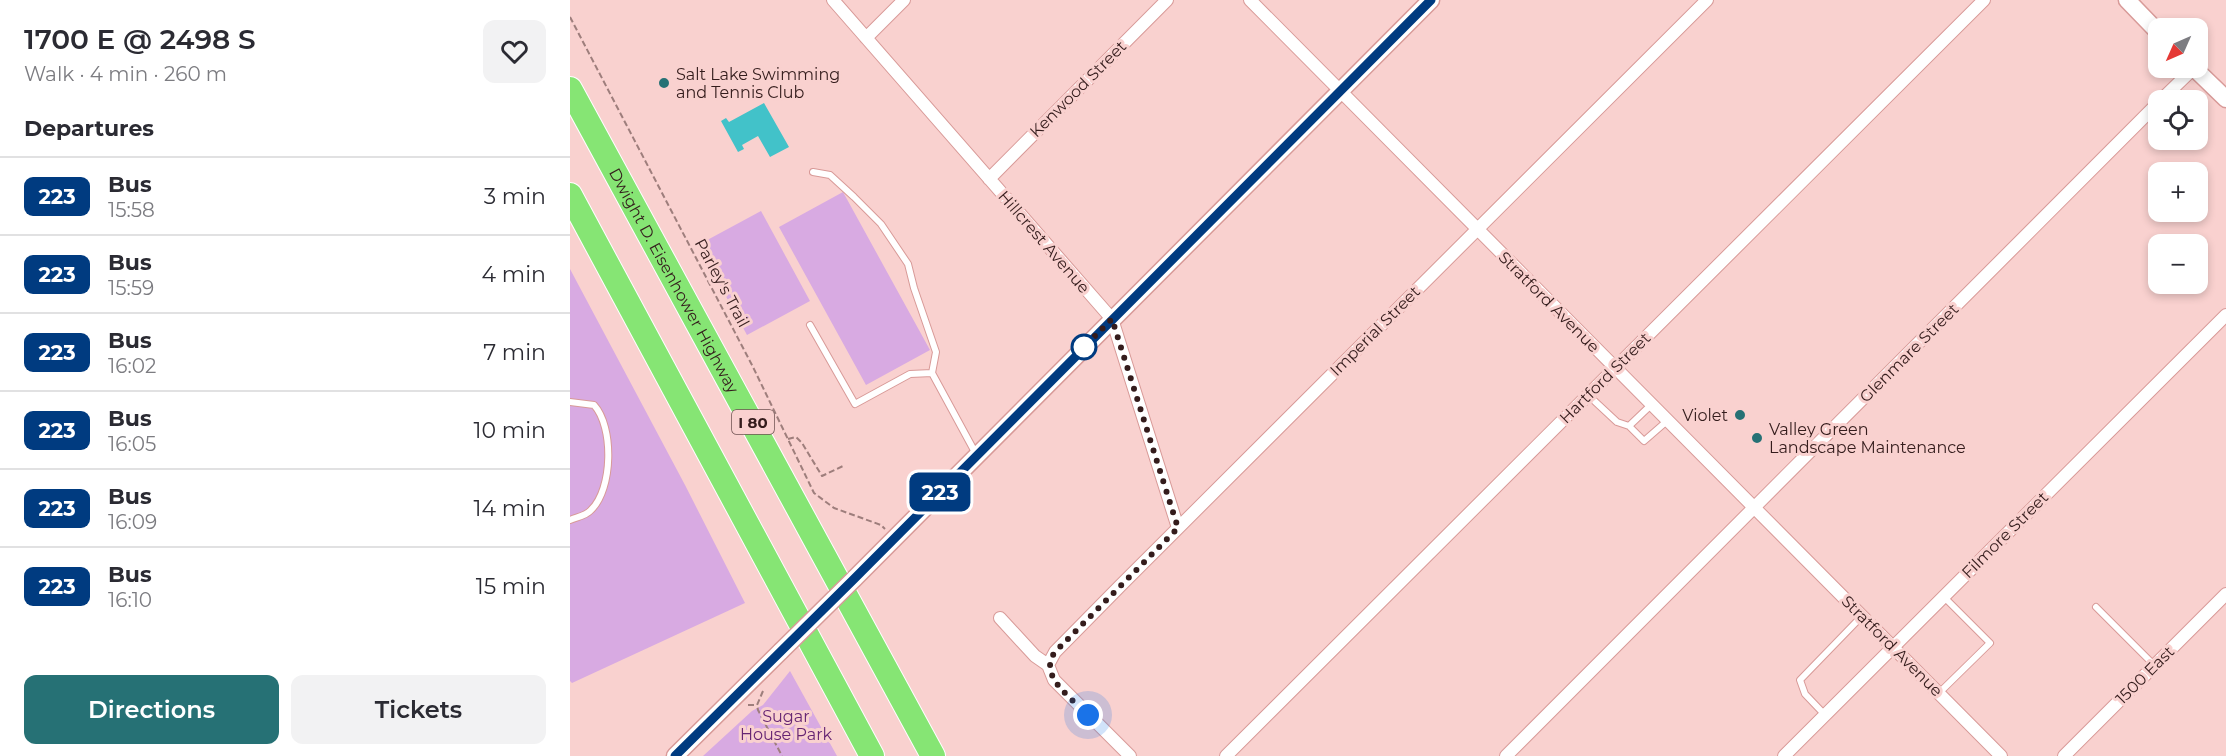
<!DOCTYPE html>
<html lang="en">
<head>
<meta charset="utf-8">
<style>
  :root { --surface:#fff; --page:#f2f2f3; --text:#2b2b33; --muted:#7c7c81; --line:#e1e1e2; --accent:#267175 }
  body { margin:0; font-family:Montserrat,sans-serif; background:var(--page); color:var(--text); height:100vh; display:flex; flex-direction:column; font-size:22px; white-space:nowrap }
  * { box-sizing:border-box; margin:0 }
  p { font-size:20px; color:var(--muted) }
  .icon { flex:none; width:33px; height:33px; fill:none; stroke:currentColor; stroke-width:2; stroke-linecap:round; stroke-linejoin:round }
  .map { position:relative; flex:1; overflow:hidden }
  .details { display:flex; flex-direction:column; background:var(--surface); width:570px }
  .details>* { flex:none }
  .badge { padding:0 12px; border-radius:9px; font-size:21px; line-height:39px }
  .needle { width:39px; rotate:225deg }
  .fabs { position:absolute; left:1578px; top:18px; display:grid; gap:12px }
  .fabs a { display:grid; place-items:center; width:60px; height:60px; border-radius:12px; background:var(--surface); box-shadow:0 3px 9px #0003; font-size:30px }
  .you { position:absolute; width:30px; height:30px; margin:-15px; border:4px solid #fff; border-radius:50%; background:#1a73e8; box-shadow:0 0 0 9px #1a73e833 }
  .map>.badge { position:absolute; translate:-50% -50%; box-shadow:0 0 0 3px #fff }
  h2 { padding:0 24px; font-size:22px; line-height:54px }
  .round { display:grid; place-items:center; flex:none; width:63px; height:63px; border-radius:12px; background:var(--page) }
  .head { display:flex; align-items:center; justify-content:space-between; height:102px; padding:0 24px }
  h1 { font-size:28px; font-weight:600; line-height:45px }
  .button { display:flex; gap:12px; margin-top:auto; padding:12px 24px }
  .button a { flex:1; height:69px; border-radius:12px; background:var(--accent); color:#fff; font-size:24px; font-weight:600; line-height:69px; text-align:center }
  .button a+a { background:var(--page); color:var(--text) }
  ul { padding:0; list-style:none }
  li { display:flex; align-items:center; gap:18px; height:78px; padding:0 24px; border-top:2px solid var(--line) }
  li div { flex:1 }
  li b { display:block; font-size:22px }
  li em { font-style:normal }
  li .badge { min-width:66px; font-weight:700; text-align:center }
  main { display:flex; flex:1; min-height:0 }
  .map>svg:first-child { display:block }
  .green { fill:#d8aae2 }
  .water { fill:#42c2c9 }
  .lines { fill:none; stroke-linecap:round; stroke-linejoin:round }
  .service-casing { stroke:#d89a98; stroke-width:8 }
  .minor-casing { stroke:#d89a98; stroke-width:14 }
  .tertiary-casing { stroke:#d89a98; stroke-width:19 }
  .motorway-casing { stroke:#fff; stroke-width:26 }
  .path { stroke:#9e7e7c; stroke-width:2; stroke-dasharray:6 3; stroke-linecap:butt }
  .service { stroke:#fff; stroke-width:6 }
  .minor { stroke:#fff; stroke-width:12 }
  .tertiary { stroke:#fff; stroke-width:16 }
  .motorway { stroke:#86e574; stroke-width:24 }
  .tertiary-bridge-casing { stroke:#d89a98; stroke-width:19; stroke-linecap:butt }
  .tertiary-bridge { stroke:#fff; stroke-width:16 }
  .line-casing { stroke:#fff; stroke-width:14 }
  .line { stroke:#003b80; stroke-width:9 }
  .walk { stroke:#341c1c; stroke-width:6; stroke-dasharray:0 10.8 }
  .poi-dot { fill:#267175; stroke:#f9d1cf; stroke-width:2 }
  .stop-dot { fill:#fff; stroke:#003b80; stroke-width:3 }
  .labels { text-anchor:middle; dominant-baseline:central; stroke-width:6; stroke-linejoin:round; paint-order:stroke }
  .shield { fill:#f9d1cf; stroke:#6f5252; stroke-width:1.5 }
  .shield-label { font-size:15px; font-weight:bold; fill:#341c1c }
  .poi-label { font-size:16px; fill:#341c1c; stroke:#f9d1cf; text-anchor:start }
  .street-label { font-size:16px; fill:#341c1c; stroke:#f9d1cf }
  .park-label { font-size:16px; fill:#662473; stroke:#f9d1cf }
</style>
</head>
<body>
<main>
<section class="details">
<div class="head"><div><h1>1700 E @ 2498 S</h1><p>Walk · 4 min · 260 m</p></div><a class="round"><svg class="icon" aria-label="heart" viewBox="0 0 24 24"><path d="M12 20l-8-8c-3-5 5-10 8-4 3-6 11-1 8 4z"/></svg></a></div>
<h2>Departures</h2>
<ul>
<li><span class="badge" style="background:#003b80;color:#fff">223</span><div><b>Bus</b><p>15:58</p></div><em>3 min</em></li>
<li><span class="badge" style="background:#003b80;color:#fff">223</span><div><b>Bus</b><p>15:59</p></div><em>4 min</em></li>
<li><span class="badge" style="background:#003b80;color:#fff">223</span><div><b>Bus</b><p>16:02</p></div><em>7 min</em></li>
<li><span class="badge" style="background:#003b80;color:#fff">223</span><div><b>Bus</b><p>16:05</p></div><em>10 min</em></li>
<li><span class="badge" style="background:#003b80;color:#fff">223</span><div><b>Bus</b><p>16:09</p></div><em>14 min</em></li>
<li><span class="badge" style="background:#003b80;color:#fff">223</span><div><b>Bus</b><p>16:10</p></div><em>15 min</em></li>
</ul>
<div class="button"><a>Directions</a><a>Tickets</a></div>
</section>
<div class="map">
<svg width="1656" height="756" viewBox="0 0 1656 756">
  <rect width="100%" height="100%" fill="#f9d1cf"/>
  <path class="green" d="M273,192l87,158 -64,35 -87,-158z
    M191,211l49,90 -63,34 -49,-90z
    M0,269l115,216 60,118 -173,80 -2,-2z
    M220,671l47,85h-134l49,-45 11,-6z"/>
  <path class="water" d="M194,103l25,44 -19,10 -12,-21 -16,9 2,4 -6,3 -17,-31 5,-3 3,4z"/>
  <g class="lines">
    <defs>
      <path id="service" d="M243,172l17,3 24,22 27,27 27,40 6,24 22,64 -4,21
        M240,325l45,79 55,-30 22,-1 44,81
        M1018,395l29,27 12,4
        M0,402l24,3c20,22 19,84 -3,105 -5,6 -14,7 -21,10
        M1081,405l-22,21 15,15 23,-20
        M1526,607l58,58
        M1369,693l51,-50 -46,-46
        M1255,715l-20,-21 -5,-14 62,-64"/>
      <path id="minor" d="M263,0l279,319 66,209
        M680,0l751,756
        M296,38l38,-38
        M1591,100l33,-32
        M419,179l178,-179
        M430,618l35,38 13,9 6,15 76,76
        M478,665l7,-13 65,-66 587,-586
        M656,756l758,-756
        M936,756l652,-653
        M1214,756l442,-441
        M1494,756l162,-162"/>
      <path id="tertiary" d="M1557,0l31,32
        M1624,68l32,31
        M284,579l577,-579
        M105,756l106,-105"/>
      <g id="motorway">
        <path id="s1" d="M0,89l363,667"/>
        <path d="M0,195l302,561"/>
      </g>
    </defs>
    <use href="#service" class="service-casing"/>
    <use href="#minor" class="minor-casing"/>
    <use href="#tertiary" class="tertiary-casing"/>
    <use href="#motorway" class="motorway-casing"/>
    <path class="path" d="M0,17l183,350 61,126 20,15 47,17 4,4
      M218,439l8,-2 6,6 20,33 21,-10
      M193,691l-6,14 1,5 24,46
      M178,705h9"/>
    <use href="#service" class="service"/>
    <use href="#minor" class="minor"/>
    <use href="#tertiary" class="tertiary"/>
    <use href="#motorway" class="motorway"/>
    <defs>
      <path id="tertiary-bridge" d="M211,651l73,-72"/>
    </defs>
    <use href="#tertiary-bridge" class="tertiary-bridge-casing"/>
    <use href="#tertiary-bridge" class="tertiary-bridge"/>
  </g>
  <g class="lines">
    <defs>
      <path id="line" d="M105,756l179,-177 577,-579"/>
    </defs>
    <use href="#line" class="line-casing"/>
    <use href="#line" class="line"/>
    <path class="walk" d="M514,347l-6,6 34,-34 66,209 -123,124c-18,24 18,47 33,63"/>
  </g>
  <g class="poi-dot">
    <circle cx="94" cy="83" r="6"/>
    <circle cx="1170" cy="415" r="6"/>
    <circle cx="1187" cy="438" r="6"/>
  </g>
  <circle class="stop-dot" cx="514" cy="347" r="12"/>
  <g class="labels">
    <rect class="shield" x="162" y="410" width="42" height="24" rx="4.5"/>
    <g class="shield-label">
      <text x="183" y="422">I 80</text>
    </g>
    <g class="poi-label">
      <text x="106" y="74">Salt Lake Swimming<tspan x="106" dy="18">and Tennis Club</tspan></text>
      <text x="1158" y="415" text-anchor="end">Violet</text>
      <text x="1199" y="429">Valley Green<tspan x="1199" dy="18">Landscape Maintenance</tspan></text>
    </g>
    <g class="street-label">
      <text transform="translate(508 89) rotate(-45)">Kenwood Street</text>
      <text transform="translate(474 242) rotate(49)">Hillcrest Avenue</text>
      <text stroke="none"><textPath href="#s1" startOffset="218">Dwight D. Eisenhower Highway</textPath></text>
      <text transform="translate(152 283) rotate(62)">Parley's Trail</text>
      <text transform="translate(979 302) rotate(45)">Stratford Avenue</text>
      <text transform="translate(805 331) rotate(-45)">Imperial Street</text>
      <text transform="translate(1339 353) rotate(-45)">Glenmare Street</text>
      <text transform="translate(1035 378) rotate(-45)">Hartford Street</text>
      <text transform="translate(1435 535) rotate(-45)">Filmore Street</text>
      <text transform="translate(1322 646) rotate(45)">Stratford Avenue</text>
      <text transform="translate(1575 675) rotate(-45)">1500 East</text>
    </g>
    <g class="park-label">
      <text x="216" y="716">Sugar<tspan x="216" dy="18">House Park</tspan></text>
    </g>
  </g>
</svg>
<div class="fabs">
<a><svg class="needle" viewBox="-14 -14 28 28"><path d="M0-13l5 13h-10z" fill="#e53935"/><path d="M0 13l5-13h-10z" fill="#7c7c81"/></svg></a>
<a><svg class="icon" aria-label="locate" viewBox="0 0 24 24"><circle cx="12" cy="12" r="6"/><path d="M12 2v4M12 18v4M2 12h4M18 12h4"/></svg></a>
<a>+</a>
<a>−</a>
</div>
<div class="you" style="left:518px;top:715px"></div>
<b class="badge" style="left:370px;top:492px;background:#003b80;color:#fff">223</b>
</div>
</main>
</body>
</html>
